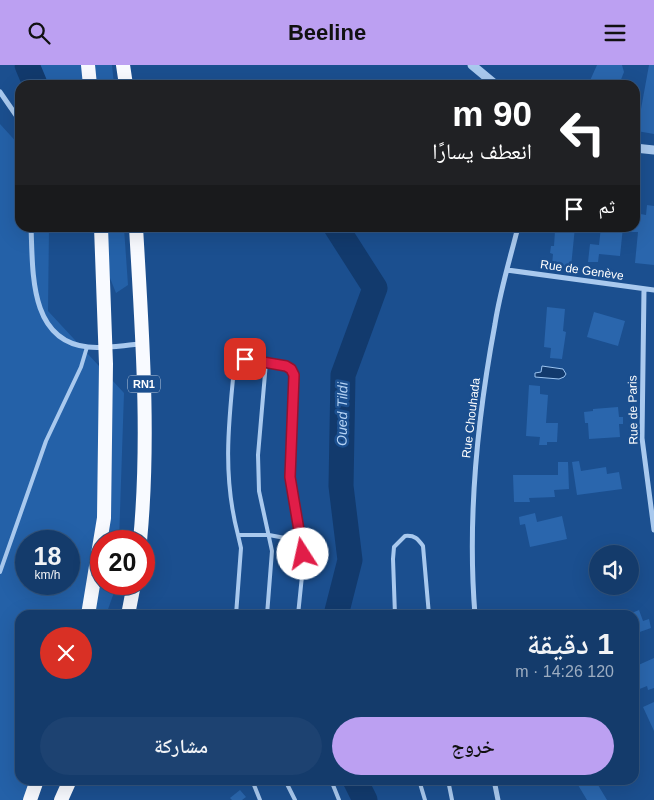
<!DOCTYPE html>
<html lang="ar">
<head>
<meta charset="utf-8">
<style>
	body { margin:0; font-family:Helvetica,"Noto Naskh Arabic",sans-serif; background:#1d4271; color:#f1f3f6; direction:rtl; height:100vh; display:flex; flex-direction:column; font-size:19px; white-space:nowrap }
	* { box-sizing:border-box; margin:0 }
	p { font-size:16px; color:#9dadc1 }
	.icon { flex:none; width:28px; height:28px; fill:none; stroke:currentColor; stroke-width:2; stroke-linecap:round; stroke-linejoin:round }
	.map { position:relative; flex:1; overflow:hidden; direction:ltr }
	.panel { position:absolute; left:15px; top:545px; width:624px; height:175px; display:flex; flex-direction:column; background:#143b6b; border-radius:15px; box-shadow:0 5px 20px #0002,0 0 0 1px #33557e; direction:rtl }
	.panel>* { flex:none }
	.guide { position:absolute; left:15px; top:15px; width:625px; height:152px; border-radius:15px; box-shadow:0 5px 20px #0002,0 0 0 1px #33557e; direction:rtl; background:#202124; color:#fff; overflow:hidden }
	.buttons { position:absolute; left:589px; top:480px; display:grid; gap:10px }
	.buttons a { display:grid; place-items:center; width:50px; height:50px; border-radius:50%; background:#143b6b; box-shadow:0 5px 20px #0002,0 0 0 1px #33557e; font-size:25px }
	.speed { position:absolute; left:15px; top:465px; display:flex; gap:10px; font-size:25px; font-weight:700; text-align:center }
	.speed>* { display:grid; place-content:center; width:65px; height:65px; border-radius:50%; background:#143b6b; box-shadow:0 5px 20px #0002,0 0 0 1px #33557e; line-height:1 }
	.speed small { font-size:12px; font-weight:400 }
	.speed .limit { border:8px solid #d22; background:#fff; color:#111 }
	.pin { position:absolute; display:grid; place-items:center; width:42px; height:42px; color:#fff; margin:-21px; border-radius:10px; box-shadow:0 2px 8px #0006 }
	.me { position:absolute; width:55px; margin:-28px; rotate:350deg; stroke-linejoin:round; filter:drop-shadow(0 0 4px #0008) }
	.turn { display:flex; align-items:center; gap:18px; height:105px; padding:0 25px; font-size:22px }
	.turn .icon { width:65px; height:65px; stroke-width:2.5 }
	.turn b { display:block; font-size:35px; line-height:42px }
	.then { display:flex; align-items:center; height:48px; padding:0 25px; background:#0003; gap:10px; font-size:19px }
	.round { display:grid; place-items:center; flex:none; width:52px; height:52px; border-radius:26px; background:#1d4271 }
	.headline { display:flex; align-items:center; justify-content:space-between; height:85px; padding:0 25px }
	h1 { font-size:30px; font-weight:600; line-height:38px }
	.cta { display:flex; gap:10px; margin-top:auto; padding:10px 25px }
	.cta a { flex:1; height:58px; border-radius:30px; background:#bca0f2; color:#111; font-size:20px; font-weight:600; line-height:58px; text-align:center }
	.cta a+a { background:#1d4271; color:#f1f3f6 }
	header { display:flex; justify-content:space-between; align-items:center; height:65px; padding:0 25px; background:#bca0f2; color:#111; font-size:22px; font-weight:600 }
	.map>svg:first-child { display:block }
	.green { fill:#2461a8; fill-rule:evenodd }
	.water { fill:#123a6d; stroke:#9cc4f0 }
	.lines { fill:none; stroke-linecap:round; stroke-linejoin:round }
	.river { stroke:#123a6d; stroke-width:25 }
	.building { fill:#2a66ad }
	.service { stroke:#a9c9ee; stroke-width:4 }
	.minor { stroke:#a9c9ee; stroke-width:5 }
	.tertiary { stroke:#a9c9ee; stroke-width:9 }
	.trunk { stroke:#f8faff; stroke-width:14 }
	.route-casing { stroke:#92132f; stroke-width:12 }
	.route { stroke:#e11d48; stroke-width:9 }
	.labels { text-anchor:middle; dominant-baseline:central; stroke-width:5; stroke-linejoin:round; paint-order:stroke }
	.shield { fill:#1b4f8f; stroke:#bbcadd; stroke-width:1 }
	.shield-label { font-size:11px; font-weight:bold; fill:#fff }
	.street-label { font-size:12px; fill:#fff; stroke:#1b4f8f }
	.water-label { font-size:14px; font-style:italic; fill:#b5d3f5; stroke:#1b4f8f }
</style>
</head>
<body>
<header><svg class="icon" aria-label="menu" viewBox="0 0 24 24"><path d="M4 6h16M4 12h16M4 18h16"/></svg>Beeline<svg class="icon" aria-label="search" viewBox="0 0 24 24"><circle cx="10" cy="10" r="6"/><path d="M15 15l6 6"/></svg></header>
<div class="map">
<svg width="654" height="735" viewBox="0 0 654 735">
	<rect width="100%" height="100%" fill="#1b4f8f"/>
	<path class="green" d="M14 0H112L114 20H24Z
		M0 59 20 81V162L49 163 48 246 124 328 119 476H101V519H117L106 550H20V715H46L34 735H0ZM26 476H69V519H26Z
		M101 163H124L128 220 116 228 110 213Z"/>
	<path class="water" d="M542 301 563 304 566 309 564 312 559 314 535 312V308L541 307Z"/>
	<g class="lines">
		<path class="river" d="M27 0 35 19
			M336 162 375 223 343 310 341 421 350 495 336 550
			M355 715 365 735"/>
	</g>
	<path class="building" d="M597 0H622L624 7 620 17 615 15 612 20H588Z
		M649 0H654V69L637 66Z
		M647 140 654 141V200L635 198 638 167H630V162H635V148L646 150Z
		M552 162H575L571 202 552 200 553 189 550 188 551 181H554L555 166H551Z
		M601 162H623L620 191 599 189 598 197H588L590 179 599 180Z
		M547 242 565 244 563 266 566 267 562 294 550 293 551 283 544 282Z
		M594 247 625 256 618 281 587 272Z
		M529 320 540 321V329L548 330 546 358H558L557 377H547V380H539L540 372 526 371Z
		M618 342 619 352H623V359H619L620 372 589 374 588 358H585L584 347 593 346V344Z
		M579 396 581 406 606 402 607 409 619 407 622 424 577 430 572 397Z
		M558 397H568L569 424 554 425 555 432 529 433 530 437H514L513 410H558Z
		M535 448 537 457 562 451 567 474 530 482 525 459 520 460 519 452Z
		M639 545 643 556 649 554 651 563 634 569V550H627Z
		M654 593V623L648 625 647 621 637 625 634 616V602Z
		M654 637V666L643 642Z
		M575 715H595L607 735H587Z
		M240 725 246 732 242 735H232L230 733Z"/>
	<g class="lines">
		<path class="service" d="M266 297 258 390 259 426 272 486 267 550
			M238 470C223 413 228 362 234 304L239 295 245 294 286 301 291 304 294 310 290 412 301 476
			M0 507 46 376 81 302 87 282
			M236 550 241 483 238 470H269L301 476 303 501 298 550
			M395 550 393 494 394 482 405 471C415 470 418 474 423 481L429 550
			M252 715 260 735
			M285 715 295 735
			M331 715 339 735
			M419 715 425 735
			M448 715 452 735"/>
		<path class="minor" d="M0 27 20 56
			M31 162C33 207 29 276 88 282 105 284 124 280 142 279
			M507 205 654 225
			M644 224 642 373 654 465
			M475 550C467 452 477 355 495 259 500 226 510 194 518 162
			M494 715 498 735"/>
		<path class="tertiary" d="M472 0 496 20
			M635 83 654 85"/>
		<path class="trunk" d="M88 0 90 20
			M123 0 126 20
			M136 162C142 267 150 372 140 476
			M88 550 104 453 106 299 101 162
			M128 550 134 519
			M30 735 37 715
			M61 735 70 715"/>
	</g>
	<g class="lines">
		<g class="route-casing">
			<path id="route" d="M245 294 286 301 291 304 294 310 290 412 303 489"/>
		</g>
		<use href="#route" class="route"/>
	</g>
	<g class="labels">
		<rect class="shield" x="128" y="310.5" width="32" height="17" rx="4"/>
		<g class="shield-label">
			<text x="144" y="319">RN1</text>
		</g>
		<g class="street-label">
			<text transform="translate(582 205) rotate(8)">Rue de Genève</text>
			<text transform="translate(633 345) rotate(-91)">Rue de Paris</text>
			<text transform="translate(471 353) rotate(-83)">Rue Chouhada</text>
		</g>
		<g class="water-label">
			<text transform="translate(342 349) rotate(-89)">Oued Tildi</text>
		</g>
	</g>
</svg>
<div class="buttons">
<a><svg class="icon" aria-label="sound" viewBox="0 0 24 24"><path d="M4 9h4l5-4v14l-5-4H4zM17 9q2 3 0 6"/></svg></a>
</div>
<div class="speed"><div>18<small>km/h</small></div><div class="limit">20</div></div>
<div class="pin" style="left:245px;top:294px;background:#d93025"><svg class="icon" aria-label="arrive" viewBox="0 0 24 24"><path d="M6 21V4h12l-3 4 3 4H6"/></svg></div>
<svg class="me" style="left:303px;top:489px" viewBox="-20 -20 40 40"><circle r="19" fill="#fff"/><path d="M0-13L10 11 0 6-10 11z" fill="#e11d48"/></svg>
<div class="guide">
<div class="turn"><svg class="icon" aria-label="left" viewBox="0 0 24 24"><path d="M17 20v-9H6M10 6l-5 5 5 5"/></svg><div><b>90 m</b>انعطف يسارًا</div></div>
<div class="then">ثم<svg class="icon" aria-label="arrive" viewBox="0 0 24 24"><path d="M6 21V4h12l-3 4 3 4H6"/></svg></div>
</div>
<section class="panel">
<div class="headline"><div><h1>1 دقيقة</h1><p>120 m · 14:26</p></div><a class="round" style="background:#d93025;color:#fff"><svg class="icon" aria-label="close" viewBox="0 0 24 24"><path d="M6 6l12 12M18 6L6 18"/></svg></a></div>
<div class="cta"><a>خروج</a><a>مشاركة</a></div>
</section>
</div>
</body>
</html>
